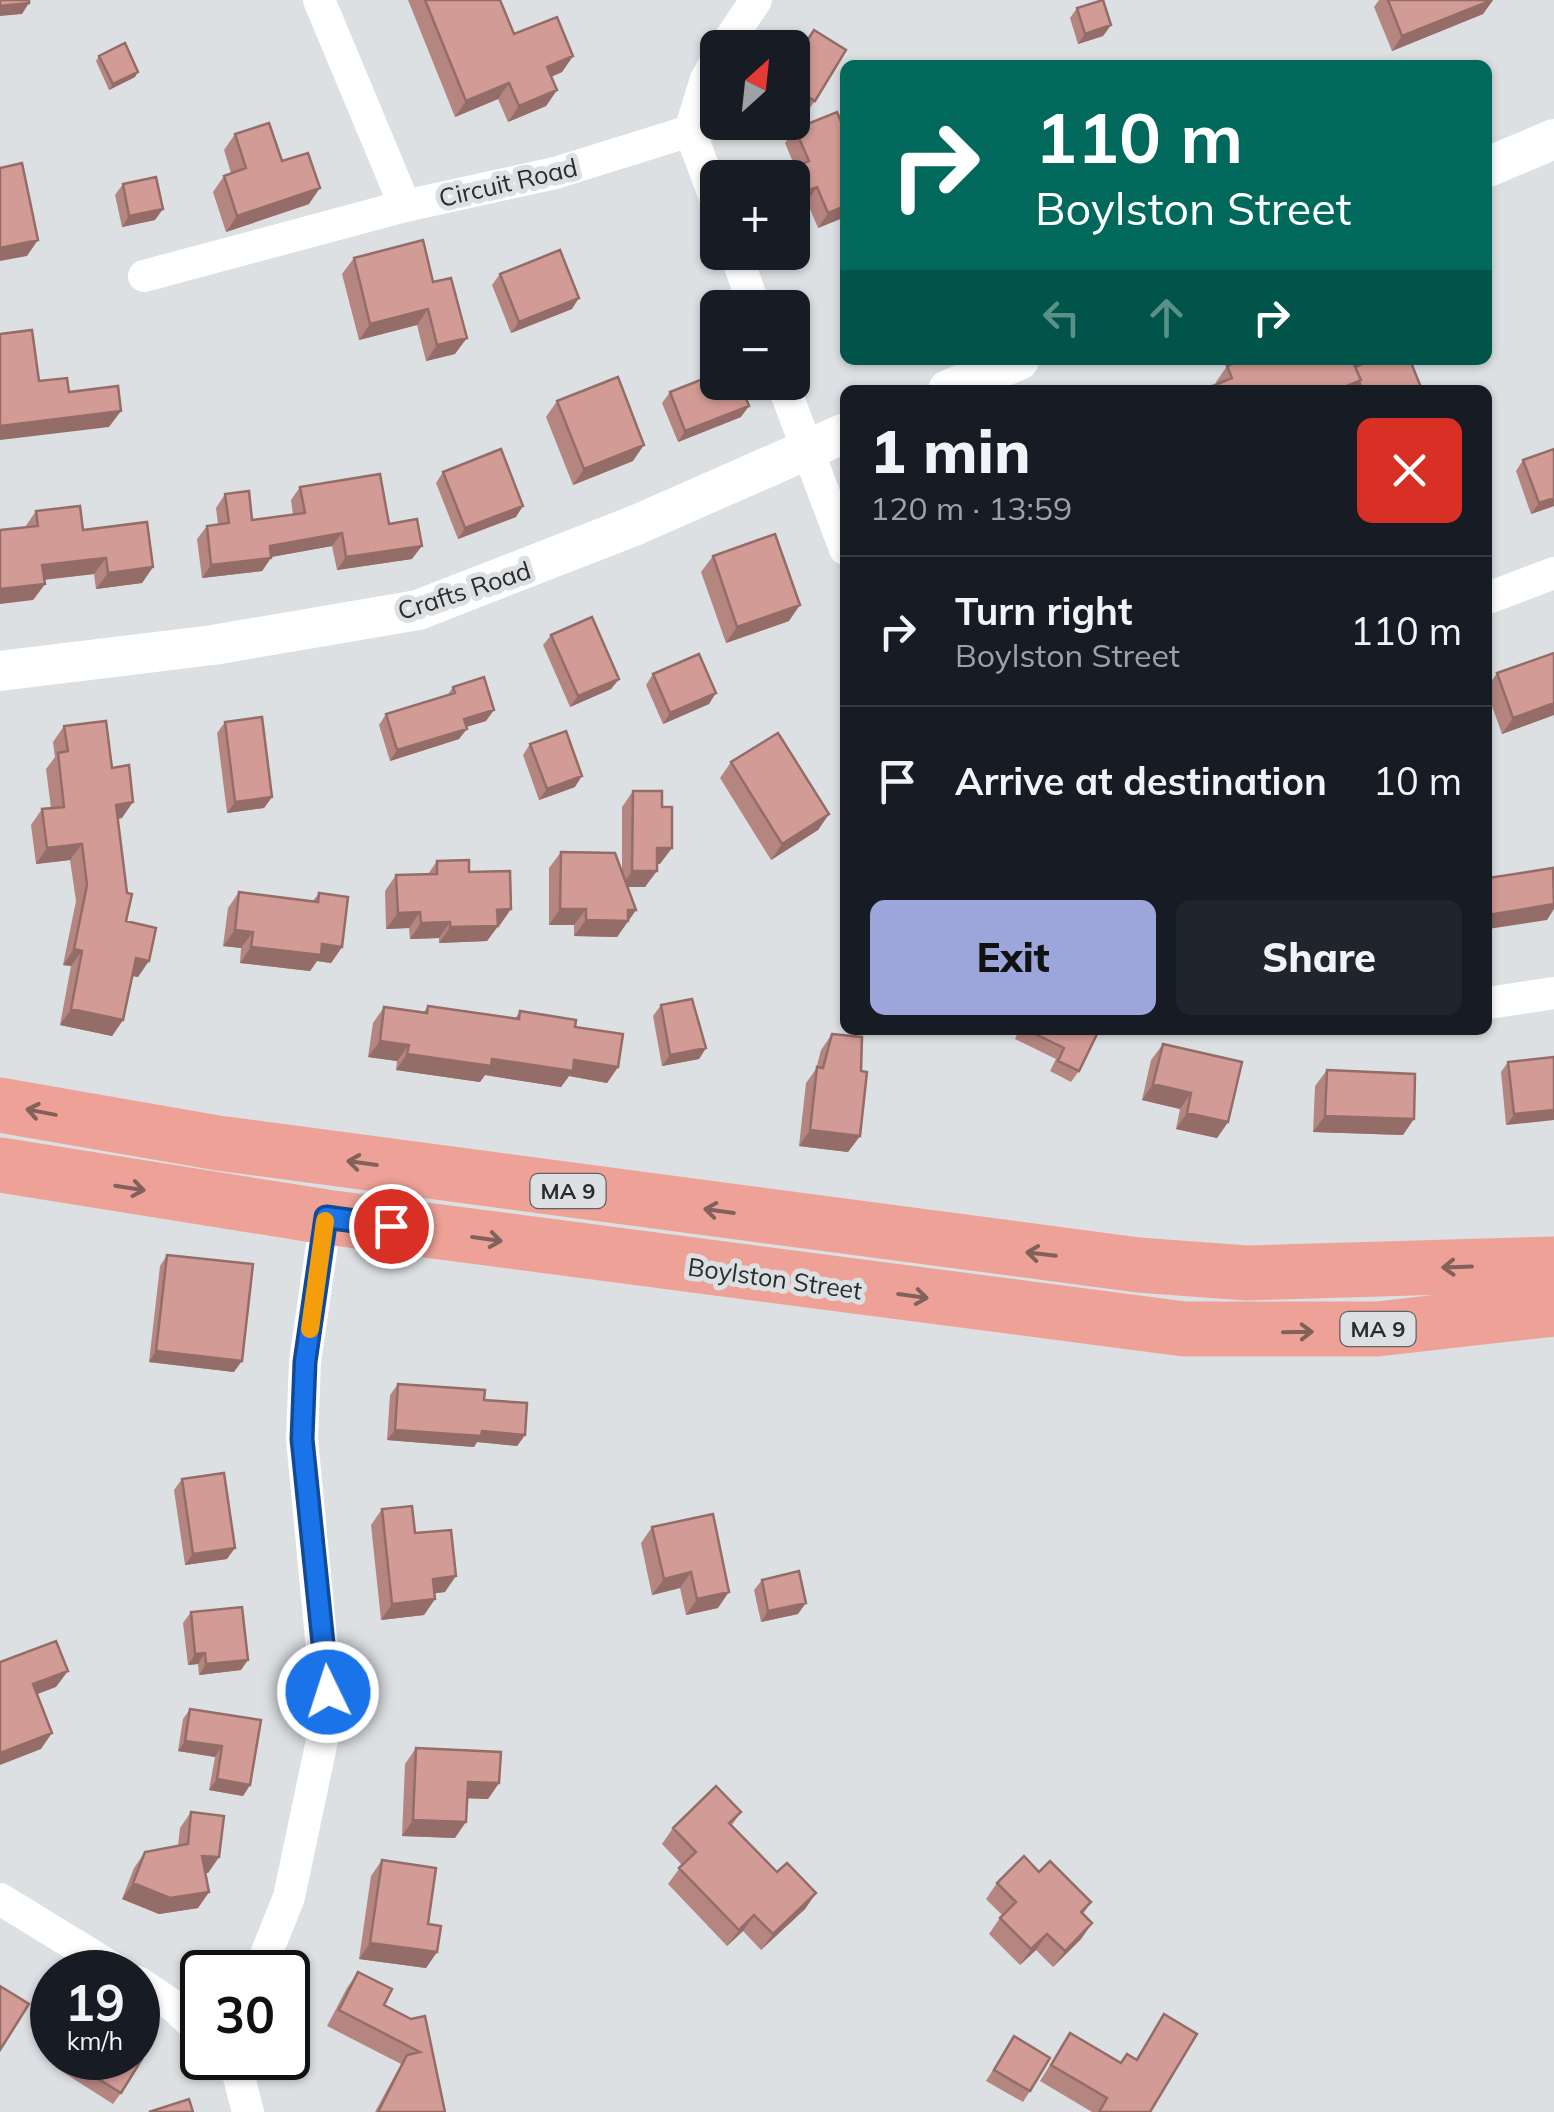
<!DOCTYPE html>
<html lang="en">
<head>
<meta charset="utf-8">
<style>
	body { margin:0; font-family:Mulish,sans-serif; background:#20242c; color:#f1f3f6; height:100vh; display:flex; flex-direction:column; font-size:38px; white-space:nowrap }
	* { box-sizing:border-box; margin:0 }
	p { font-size:32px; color:#9ea1a6 }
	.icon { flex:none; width:55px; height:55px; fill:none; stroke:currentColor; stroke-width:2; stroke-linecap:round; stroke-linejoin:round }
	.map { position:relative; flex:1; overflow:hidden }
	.drawer { position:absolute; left:840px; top:385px; width:652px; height:650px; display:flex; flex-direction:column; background:#171b24; border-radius:15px; box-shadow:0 2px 8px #0004 }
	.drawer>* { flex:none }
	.hud { position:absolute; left:840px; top:60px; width:652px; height:305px; border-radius:15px; box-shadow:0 2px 8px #0004; background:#00695c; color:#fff; overflow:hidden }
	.needle { width:65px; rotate:27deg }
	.fabs { position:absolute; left:700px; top:30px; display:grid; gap:20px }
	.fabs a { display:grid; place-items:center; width:110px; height:110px; border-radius:15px; background:#171b24; box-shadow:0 2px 8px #0004; font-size:50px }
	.speed { position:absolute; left:30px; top:1950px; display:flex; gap:20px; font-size:50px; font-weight:700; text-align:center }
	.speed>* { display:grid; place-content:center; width:130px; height:130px; border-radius:50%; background:#171b24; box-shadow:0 2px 8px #0004; line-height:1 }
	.speed small { font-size:25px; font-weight:400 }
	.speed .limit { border:5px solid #111; border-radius:15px; background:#fff; color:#111 }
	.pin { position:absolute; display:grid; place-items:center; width:85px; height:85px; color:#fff; margin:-42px; border:5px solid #fff; border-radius:50%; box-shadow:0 2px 10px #0007 }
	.me { position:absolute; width:110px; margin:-55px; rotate:356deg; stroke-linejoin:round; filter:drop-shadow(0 0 8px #0008) }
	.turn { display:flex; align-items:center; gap:35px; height:210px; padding:0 30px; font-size:45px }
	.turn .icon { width:130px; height:130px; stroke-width:2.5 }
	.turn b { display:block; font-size:70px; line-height:85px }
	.lanes { display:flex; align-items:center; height:95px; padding:0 30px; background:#0003; justify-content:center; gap:50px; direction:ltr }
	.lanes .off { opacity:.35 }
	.round { display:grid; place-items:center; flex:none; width:105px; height:105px; border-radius:15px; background:#20242c }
	.headline { display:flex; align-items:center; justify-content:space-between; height:170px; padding:0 30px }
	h1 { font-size:60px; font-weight:800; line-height:75px }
	.cta { display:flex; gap:20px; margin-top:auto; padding:20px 30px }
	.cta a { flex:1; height:115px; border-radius:15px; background:#9ca6db; color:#111; font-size:40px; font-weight:800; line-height:115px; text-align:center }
	.cta a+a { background:#20242c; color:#f1f3f6 }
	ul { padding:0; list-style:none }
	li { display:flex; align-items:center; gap:30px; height:150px; padding:0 30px; border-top:2px solid #363941 }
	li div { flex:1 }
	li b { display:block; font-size:38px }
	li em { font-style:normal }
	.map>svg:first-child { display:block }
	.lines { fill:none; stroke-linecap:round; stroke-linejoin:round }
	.minor { stroke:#fff; stroke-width:32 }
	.tertiary { stroke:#fff; stroke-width:40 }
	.trunk { stroke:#eea297; stroke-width:55 }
	.wall { fill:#b58580 }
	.shaded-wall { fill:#946c68 }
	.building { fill:#d39b95; stroke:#946c68; stroke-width:2.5 }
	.oneway { stroke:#82615c }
	.route-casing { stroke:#114b97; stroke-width:25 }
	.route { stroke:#1a73e8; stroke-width:18 }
	.slow { stroke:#f59e0b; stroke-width:18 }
	.labels { text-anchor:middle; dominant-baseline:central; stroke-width:10; stroke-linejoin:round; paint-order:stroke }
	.shield { fill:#dce0e3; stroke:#5f6163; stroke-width:2.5 }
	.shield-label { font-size:22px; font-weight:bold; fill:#292b2c }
	.street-label { font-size:25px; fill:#292b2c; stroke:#dce0e3 }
</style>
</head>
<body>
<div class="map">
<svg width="1554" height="2112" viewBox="0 0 1554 2112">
	<rect width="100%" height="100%" fill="#dce0e3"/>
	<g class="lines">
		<path class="minor" d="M319 0 405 206
			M724 48 756 0
			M690 131 718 206
			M690 131 706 79 718 58
			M735 252 755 308
			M144 276 405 206 555 173 690 131
			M782 382 845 549
			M1488 598 1554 573
			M1488 1003 1554 993
			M0 1899 119 1972
			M259 1972 289 1897 328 1712 302 1439 305 1362 326 1217
			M138 1982 175 2007 202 2033
			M228 2058 236 2066 248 2112"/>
		<path class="tertiary" d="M1488 167 1554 139
			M948 390 1019 360
			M0 671 213 645 418 610 636 525 845 433"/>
		<path class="trunk" d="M0 1105 218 1143 1138 1265 1247 1273 1554 1264
			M0 1165 326 1217 1184 1329H1377L1554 1309"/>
	</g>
	<path class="wall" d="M408 0H500L514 34 573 56 562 72 551 77 557 90 546 106 508 122 498 99 455 117Z
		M1379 0H1493L1483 14 1392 51 1374 7Z
		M1077 8 1111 25 1103 36 1078 44 1070 18Z
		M814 30 815 101 807 112 792 102V62Z
		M99 56 135 77 109 90 96 61Z
		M795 129 845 131V217L818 228 807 202 793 207 792 205V178H786L795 167 785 143Z
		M235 134 282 161 309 204 226 232 213 192 224 176 231 173 224 150Z
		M123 184 155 220 122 227 115 195Z
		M354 258 433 282 455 354 426 361 417 325 359 340 342 274Z
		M500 274 572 309 511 333 492 285Z
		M1227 366 1355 367 1422 390H1203L1217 384 1216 382Z
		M670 392 741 417 678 442 662 403Z
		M557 401 633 461 573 485 546 417Z
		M1523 460 1554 506 1531 514 1516 471Z
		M443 472 516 517 458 539 436 483Z
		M300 487 389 524 412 559 337 570 332 546 271 557 262 571 202 578 197 539 207 526 218 524 216 508 225 494 252 520 293 515 291 500Z
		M36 511 83 530 153 567 142 583 96 589 94 574 44 580 45 584 33 600 25 527Z
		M713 556 789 621 726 643 701 572Z
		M551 635 619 679 611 689 570 707 543 645Z
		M1554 653V715L1502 734 1488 695V686L1497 673Z
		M653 674 709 704 663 724 646 685Z
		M453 687 486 721 466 727 459 739 390 761 379 725 386 714 447 696Z
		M225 722 272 797 264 808 227 813 217 733Z
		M64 726 112 768 122 818 118 819 126 921 138 977 132 976 123 1020 112 1036 60 1025 71 966 63 965 76 901 70 860 36 864 31 825 42 809 51 808 46 769 55 757 53 742Z
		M530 744 575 787 539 800 523 755Z
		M731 762 829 814 818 830 771 860 720 778Z
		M633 791 660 864H657L645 887H628L636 910 617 937 574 936V925H549V868L561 852 622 870V807Z
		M437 861 469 872 511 909 487 941 439 943V938L410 939 409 928 386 929 385 891 396 875 428 874Z
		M239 892 313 901 319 893 342 947 331 963 317 961 310 971 240 963 241 948 223 946 228 908Z
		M661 1005 706 1048 699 1059 662 1066 653 1016Z
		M428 1006 515 1019 520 1011 575 1027 618 1067 607 1083 569 1076 561 1087 485 1075 480 1082 396 1070 397 1061 368 1057 373 1023 384 1007 424 1012Z
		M1019 1030H1099L1079 1071 1071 1082 1050 1071 1056 1059 1015 1039Z
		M832 1034 860 1136 848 1152 799 1146 806 1083 816 1069 821 1050Z
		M1163 1044 1228 1122 1217 1138 1176 1129 1180 1109 1142 1100 1151 1060Z
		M1554 1057 1506 1125 1501 1072 1508 1062Z
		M1327 1070 1403 1135 1313 1132 1315 1086Z
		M167 1255 234 1372 149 1362 160 1266Z
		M398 1384 484 1400 525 1435 517 1446 477 1442 474 1447 387 1440 390 1395Z
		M182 1479 227 1559 185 1565 174 1490Z
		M382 1509 415 1533 445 1592 435 1593V1599L424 1615 381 1620 371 1525Z
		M713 1514 718 1608 686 1615 680 1588 652 1595 641 1543 652 1527Z
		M762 1580 798 1614 761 1622 754 1590Z
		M191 1612 241 1670 199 1675 198 1664 188 1665 183 1623Z
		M190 1709 250 1785 243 1796 209 1790 215 1757 178 1751 183 1719Z
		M416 1748 499 1783 488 1799 468 1798 455 1838 402 1836 405 1764Z
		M191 1812 219 1857 208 1873H205L209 1892 198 1908 159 1914 122 1899 134 1868 145 1852 178 1846 180 1828Z
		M741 1812 732 1825 777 1872 816 1893 805 1909 761 1950 743 1931 727 1946 668 1884 682 1865 662 1844 673 1828Z
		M382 1860 428 1924 437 1952 426 1968 359 1959 371 1876Z
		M1039 1872 1091 1902 1083 1914 1092 1923 1081 1939 1053 1967 1036 1950 1020 1965 989 1934 1002 1915 986 1899 997 1883Z
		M358 1972 384 2005 411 2019 445 2112H375L401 2064 327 2026 347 1988Z
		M1164 2014 1150 2112H1092L1040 2081 1070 2033 1121 2063 1136 2059Z
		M1014 2036 1030 2091 1023 2102 986 2081Z
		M60 2058H138L121 2093 113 2104 55 2067Z"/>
	<path class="shaded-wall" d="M1493 0 1483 14 1392 51 1402 36Z
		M29 3 22 14 0 16V6Z
		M1111 25 1103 36 1078 44 1085 34Z
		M573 56 562 72 536 83 547 67Z
		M138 72 135 77 109 90 113 84Z
		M509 83 498 99 455 117 466 101Z
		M557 90 546 106 508 122 519 106Z
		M817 187 807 202 793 207 804 192Z
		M320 188 309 204 226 232 237 216Z
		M845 206V217L818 228 828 213Z
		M163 209 155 220 122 227 129 216Z
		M38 240 27 256 0 261V248Z
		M579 298 572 309 511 333 519 322Z
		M428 309 417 325 359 340 370 324Z
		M467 338 455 354 426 361 437 345Z
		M1361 380 1354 390H1338Z
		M749 406 741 417 678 442 685 431Z
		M121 411 109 427 0 440V426Z
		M644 445 633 461 573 485 584 469Z
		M1554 498V506L1531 514 1539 503Z
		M523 506 516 517 458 539 465 528Z
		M342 533 332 546 260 559 270 546Z
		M422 546 412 559 337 570 346 557Z
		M106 558 94 574 31 581 42 565Z
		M271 558 262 571 202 578 211 565Z
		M153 567 142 583 96 589 108 573Z
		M45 584 33 600 0 604V589Z
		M800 605 789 621 726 643 737 627Z
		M619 679 611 689 570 707 578 696Z
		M716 693 709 704 663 724 670 713Z
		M1554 703V715L1502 734 1513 718Z
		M494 710 486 721 456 730 464 719Z
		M467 729 459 739 390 761 397 750Z
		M582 776 575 787 539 800 547 789Z
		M272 797 264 808 227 813 235 802Z
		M133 802 122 818 105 821 116 805Z
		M829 814 818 830 771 860 782 844Z
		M82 844 70 860 36 864 47 848Z
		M657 848H672L660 864H646Z
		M632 871H657L645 887H621Z
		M1554 904V909L1547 920 1488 929V915Z
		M511 909 500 925 486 926 497 910Z
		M560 909H586L574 925H549Z
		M628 910H636L617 937 574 936 586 920Z
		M420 912 409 928 386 929 398 913Z
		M450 922 439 938 410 939 421 923Z
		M498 926 487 941 439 943 450 927Z
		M235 930 253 932 241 948 223 946Z
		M322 944 342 947 331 963 317 961 310 971 240 963 251 947Z
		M74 949 82 951 71 966 63 965Z
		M136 958 149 961 138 977 124 974Z
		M71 1009 123 1020 112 1036 60 1025Z
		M380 1041 409 1045 397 1061 368 1057Z
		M706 1048 699 1059 662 1066 670 1055Z
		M407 1054 492 1059 574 1060 618 1067 607 1083 569 1076 561 1087 485 1075 480 1082 396 1070Z
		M1153 1084 1191 1093 1180 1109 1142 1100Z
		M1554 1110V1120L1506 1125 1514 1114Z
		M1187 1113 1228 1122 1217 1138 1176 1129Z
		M1325 1116 1414 1119 1403 1135 1313 1132Z
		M810 1130 860 1136 848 1152 799 1146Z
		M156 1351 242 1361 234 1372 149 1362Z
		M395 1430 482 1431 525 1435 517 1446 477 1442 474 1447 387 1440Z
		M235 1548 227 1559 185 1565 193 1554Z
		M691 1572 680 1588 652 1595 664 1579Z
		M456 1576 445 1592 422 1595 433 1579Z
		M729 1592 718 1608 686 1615 697 1599Z
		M435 1599 424 1615 381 1620 392 1604Z
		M806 1603 798 1614 761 1622 768 1611Z
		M205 1653 198 1664 188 1665 195 1654Z
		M248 1660 241 1670 199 1675 206 1664Z
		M68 1671 56 1687 22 1700 33 1684Z
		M52 1733 41 1749 0 1765V1753Z
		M185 1741 222 1746 215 1757 178 1751Z
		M217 1779 250 1785 243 1796 209 1790Z
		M468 1782 499 1783 488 1799 457 1798Z
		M413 1820 466 1822 455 1838 402 1836Z
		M202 1856 219 1857 208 1873 190 1872Z
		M133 1883 209 1892 198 1908 159 1914 122 1899Z
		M816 1893 805 1909 761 1950 773 1934Z
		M754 1915 743 1931 727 1946 739 1930Z
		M1092 1923 1081 1939 1053 1967 1065 1951Z
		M1047 1934 1036 1950 1020 1965 1031 1949Z
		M370 1943 437 1952 426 1968 359 1959Z"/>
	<path class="building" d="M0 0H29V3L0 6Z
		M425 0H500L514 34 557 17 573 56 547 67 557 90 519 106 509 83 466 101Z
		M1103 0 1111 25 1085 34 1077 8Z
		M1388 0H1492L1402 36Z
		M814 30 846 50 815 101 792 87V64Z
		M125 43 138 72 113 84 99 56Z
		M837 112 845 131V206L828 213 817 187 804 192 793 168 809 161 795 129Z
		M269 123 282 161 308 153 320 188 237 216 224 176 246 168 235 134Z
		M22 163 38 240 0 248V168Z
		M156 177 163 209 129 216 123 184Z
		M423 240 433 282 451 278 467 338 437 345 428 309 370 324 354 258Z
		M560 250 579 298 519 322 500 274Z
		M32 330 39 381 67 378 69 392 118 386 121 411 0 426V334Z
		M1240 360H1352L1361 380 1338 390H1203L1232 378 1227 366Z
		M1371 360H1410L1422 390H1362L1359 381 1361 380 1355 367Z
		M718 373V382H740L749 406 685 431 670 392Z
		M618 377 644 445 584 469 557 401Z
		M501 449 523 506 465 528 443 472Z
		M1554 449V498L1539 503 1523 460Z
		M380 474 389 524 417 519 422 546 346 557 342 533 270 546 271 558 211 565 207 526 229 523 225 494 249 491 252 520 305 513 300 487Z
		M80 506 83 530 147 522 153 567 108 573 106 558 42 565 45 584 0 589V530L38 526 36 511Z
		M775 534 800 605 737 627 713 556Z
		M592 617 619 679 578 696 551 635Z
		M1554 653V703L1513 718 1497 673Z
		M699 654 716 693 670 713 653 674Z
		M484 677 494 710 464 719 467 729 397 750 386 714 455 693 453 687Z
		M262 717 272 797 235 802 225 722Z
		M106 721 112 768 129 765 133 802 116 805 127 893 132 894 126 921 156 928 149 961 136 958 123 1020 71 1009 82 951 74 949 87 885 82 844 47 848 42 809 64 807 58 753 68 751 64 726Z
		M566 731 582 776 547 789 530 744Z
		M778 733 829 814 782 844 731 762Z
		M633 791H662V807H672V848H657V871H632Z
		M561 852 615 853 636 910H628V921L586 920V909H560Z
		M469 860V872L510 871 511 909 497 910 498 926 450 927V922L421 923 420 912 398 913 396 875 437 874V861Z
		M1553 868 1554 904 1488 915V878Z
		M239 892 318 902 319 893 348 897 342 947 322 944 321 955 251 947 253 932 235 930Z
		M692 999 706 1048 670 1055 661 1005Z
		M428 1006 519 1019 520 1011 576 1020 575 1027 623 1034 618 1067 574 1060 573 1071 492 1059 491 1066 407 1054 409 1045 380 1041 384 1007 427 1013Z
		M1027 1030H1099L1079 1071 1058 1061 1064 1048Z
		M832 1034 862 1037 861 1071 867 1072 860 1136 810 1130 817 1067 823 1068Z
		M1163 1044 1242 1062 1228 1122 1187 1113 1191 1093 1153 1084Z
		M1554 1057V1110L1514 1114 1508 1062Z
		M1327 1070 1415 1074 1414 1119 1325 1116Z
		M167 1255 253 1264 242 1361 156 1351Z
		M398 1384 485 1390 484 1400 527 1403 525 1435 482 1431 481 1436 395 1430Z
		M224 1473 235 1548 193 1554 182 1479Z
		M412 1506 415 1533 451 1530 456 1576 433 1579 435 1599 392 1604 382 1509Z
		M713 1514 729 1592 697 1599 691 1572 664 1579 652 1527Z
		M799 1571 806 1603 768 1611 762 1580Z
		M242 1607 248 1660 206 1664 205 1653 195 1654 191 1612Z
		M56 1641 68 1671 33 1684 52 1733 0 1753V1662Z
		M190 1709 261 1720 250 1785 217 1779 222 1746 185 1741Z
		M416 1748 501 1752 499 1783 468 1782 466 1822 413 1820Z
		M716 1786 741 1812 729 1823 777 1872 787 1863 816 1893 773 1934 754 1915 739 1930 679 1868 696 1852 673 1828Z
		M191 1812 224 1816 219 1857 202 1856 209 1892 170 1898 133 1883 145 1852 188 1844Z
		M1024 1856 1039 1872 1050 1861 1091 1902 1081 1912 1092 1923 1065 1951 1047 1934 1031 1949 1000 1918 1016 1902 997 1883Z
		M382 1860 436 1868 428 1924 441 1926 437 1952 370 1943Z
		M358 1972 392 1989 384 2005 411 2019 425 2016 445 2112H378L407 2055 420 2052 339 2010Z
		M0 1986 29 2004 0 2050Z
		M1164 2014 1197 2034 1150 2112H1099L1107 2098 1051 2065 1070 2033 1121 2063 1127 2054 1137 2060Z
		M1014 2036 1050 2058 1030 2091 994 2070Z
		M138 2057 142 2059 121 2093 65 2058Z
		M189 2099 193 2112H149Z"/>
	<defs><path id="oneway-shaft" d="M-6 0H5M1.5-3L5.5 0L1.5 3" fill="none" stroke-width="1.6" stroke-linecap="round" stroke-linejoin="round" transform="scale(2.5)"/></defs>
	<g class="oneway">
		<use href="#oneway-shaft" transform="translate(41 1112) rotate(-169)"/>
		<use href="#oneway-shaft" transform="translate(362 1163) rotate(-172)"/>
		<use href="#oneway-shaft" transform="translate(130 1188) rotate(9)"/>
		<use href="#oneway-shaft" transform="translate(719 1211) rotate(-172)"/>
		<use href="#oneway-shaft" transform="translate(487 1239) rotate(8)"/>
		<use href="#oneway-shaft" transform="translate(1041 1254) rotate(-173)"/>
		<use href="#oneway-shaft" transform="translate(1457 1267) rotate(178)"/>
		<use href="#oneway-shaft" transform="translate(913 1296) rotate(8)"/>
		<use href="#oneway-shaft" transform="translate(1298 1332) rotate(-1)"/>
	</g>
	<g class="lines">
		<g class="route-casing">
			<path id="route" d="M328 1692 302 1439 305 1362 326 1217 391 1226"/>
		</g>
		<use href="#route" class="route"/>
		<path class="slow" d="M310 1329 325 1221"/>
	</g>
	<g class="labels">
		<g class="shield">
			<rect x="530.5" y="1174" width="75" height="34" rx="8"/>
			<rect x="1340.5" y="1312" width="75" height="34" rx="8"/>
		</g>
		<g class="shield-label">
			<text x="568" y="1191">MA 9</text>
			<text x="1378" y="1329">MA 9</text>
		</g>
		<g class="street-label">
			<text transform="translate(508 182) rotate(-13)">Circuit Road</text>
			<text transform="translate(464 590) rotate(-18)">Crafts Road</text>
			<text transform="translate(775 1278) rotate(8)">Boylston Street</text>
		</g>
	</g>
</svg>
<div class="fabs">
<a><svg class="needle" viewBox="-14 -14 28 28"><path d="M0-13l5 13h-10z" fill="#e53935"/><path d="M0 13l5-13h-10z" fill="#9ea1a6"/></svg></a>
<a>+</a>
<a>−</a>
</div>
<div class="speed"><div>19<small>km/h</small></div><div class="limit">30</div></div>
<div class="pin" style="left:391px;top:1226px;background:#d93025"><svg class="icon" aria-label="arrive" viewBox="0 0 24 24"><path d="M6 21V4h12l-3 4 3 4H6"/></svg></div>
<svg class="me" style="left:328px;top:1692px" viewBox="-20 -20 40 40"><circle r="17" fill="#1a73e8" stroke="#fff" stroke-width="3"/><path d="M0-11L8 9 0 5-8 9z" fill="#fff"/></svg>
<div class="hud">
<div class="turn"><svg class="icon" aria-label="right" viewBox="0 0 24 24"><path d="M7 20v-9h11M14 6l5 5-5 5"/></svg><div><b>110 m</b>Boylston Street</div></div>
<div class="lanes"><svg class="icon off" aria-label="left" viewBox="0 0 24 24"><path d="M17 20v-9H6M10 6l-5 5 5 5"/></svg><svg class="icon off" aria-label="ahead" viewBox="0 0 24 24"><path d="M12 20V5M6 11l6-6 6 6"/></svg><svg class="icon" aria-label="right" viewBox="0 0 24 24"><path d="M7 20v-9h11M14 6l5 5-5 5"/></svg></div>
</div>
<section class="drawer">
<div class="headline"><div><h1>1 min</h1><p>120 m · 13:59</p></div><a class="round" style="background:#d93025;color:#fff"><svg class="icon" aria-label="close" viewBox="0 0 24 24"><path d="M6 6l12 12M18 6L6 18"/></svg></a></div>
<ul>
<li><svg class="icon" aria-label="right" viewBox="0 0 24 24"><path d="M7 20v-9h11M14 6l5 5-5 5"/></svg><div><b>Turn right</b><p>Boylston Street</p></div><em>110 m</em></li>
<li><svg class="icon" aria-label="arrive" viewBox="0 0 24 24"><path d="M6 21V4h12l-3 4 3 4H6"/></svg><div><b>Arrive at destination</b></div><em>10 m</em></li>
</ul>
<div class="cta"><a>Exit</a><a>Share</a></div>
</section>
</div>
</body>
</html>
